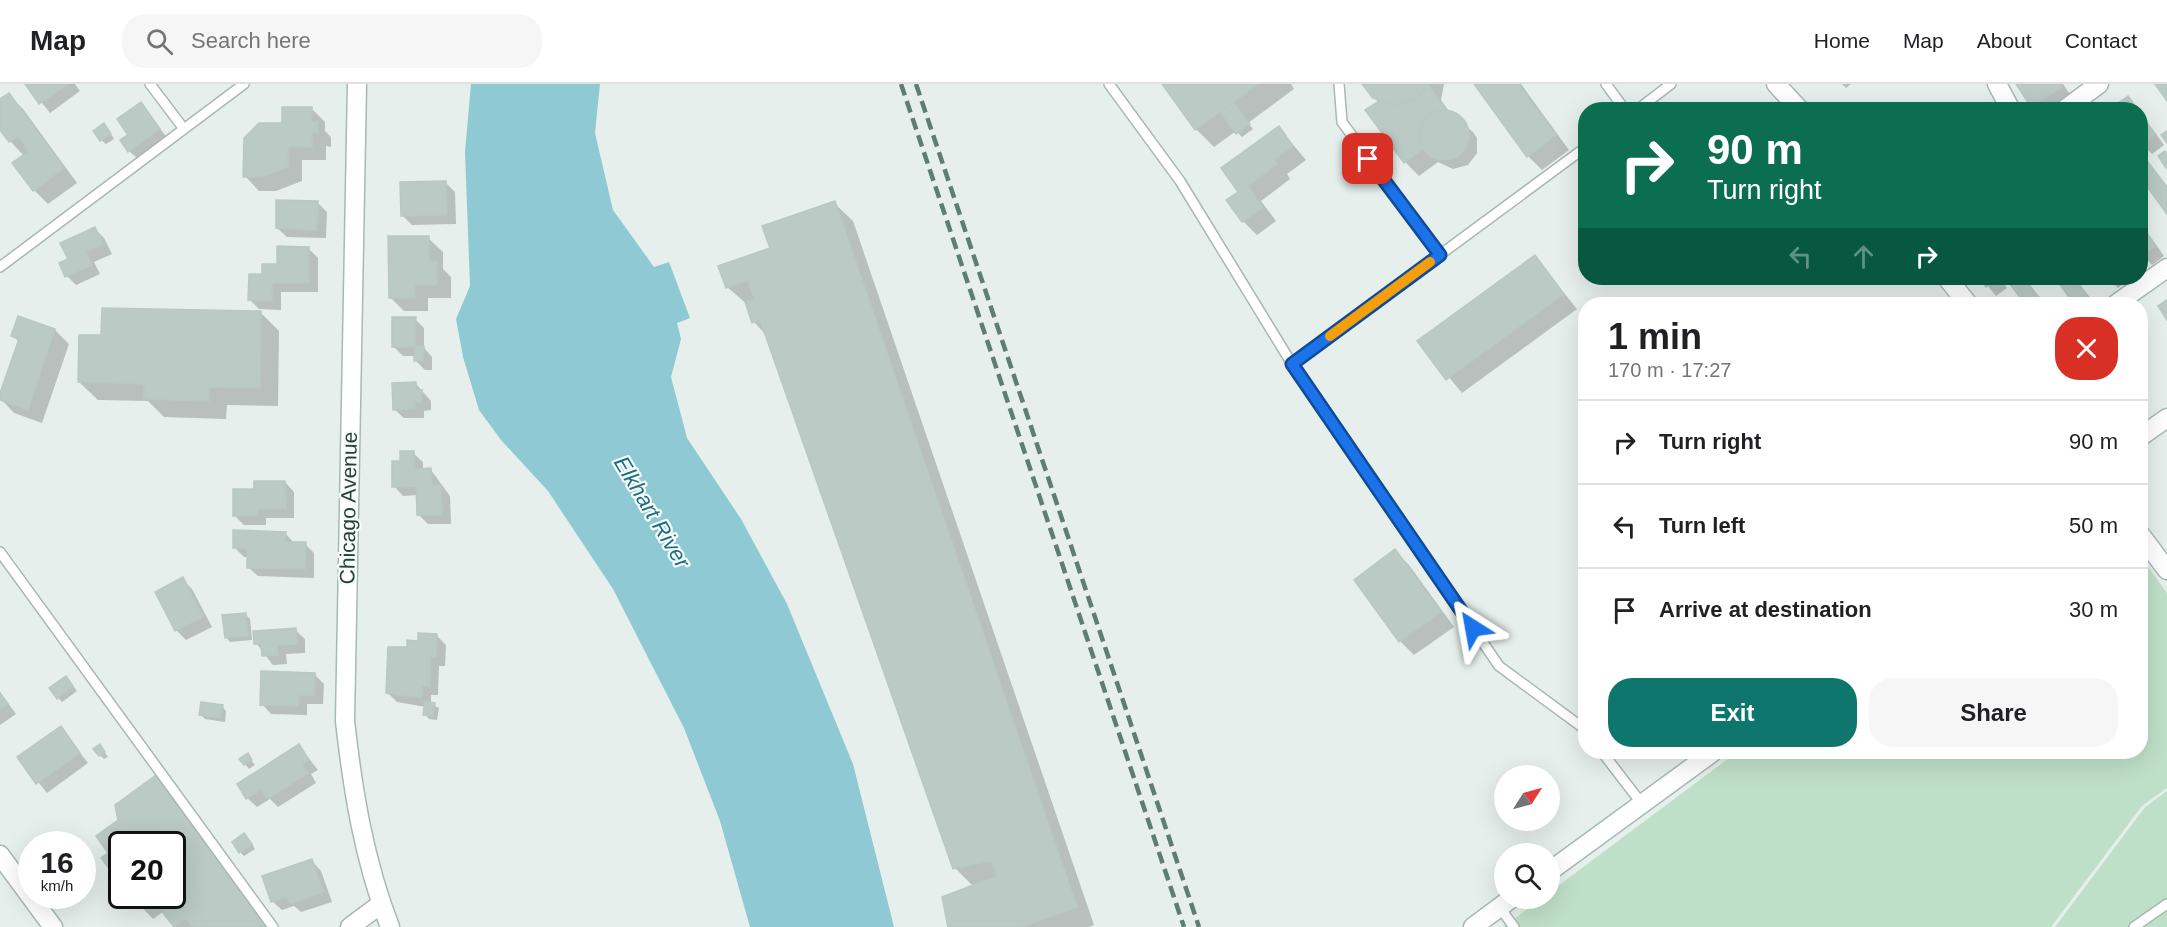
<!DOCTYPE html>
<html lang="en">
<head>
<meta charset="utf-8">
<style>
	body { margin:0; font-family:Arial,sans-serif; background:#f6f6f6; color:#202124; height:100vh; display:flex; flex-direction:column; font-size:22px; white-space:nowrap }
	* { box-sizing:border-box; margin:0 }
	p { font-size:20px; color:#757577 }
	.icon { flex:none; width:33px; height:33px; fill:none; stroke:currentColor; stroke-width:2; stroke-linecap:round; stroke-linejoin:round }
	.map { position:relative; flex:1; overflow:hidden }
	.sheet { position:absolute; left:1578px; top:213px; width:570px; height:462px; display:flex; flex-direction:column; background:#fff; border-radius:24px; box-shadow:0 6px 24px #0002 }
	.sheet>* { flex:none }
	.top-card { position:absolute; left:1578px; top:18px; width:570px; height:183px; border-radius:24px; box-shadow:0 6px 24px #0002; background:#0b6e4f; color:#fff; overflow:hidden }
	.needle { width:39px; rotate:54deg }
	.controls { position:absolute; left:1494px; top:681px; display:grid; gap:12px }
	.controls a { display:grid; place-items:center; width:66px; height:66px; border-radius:50%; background:#fff; box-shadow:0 6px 24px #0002; font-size:30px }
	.speed { position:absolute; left:18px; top:747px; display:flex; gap:12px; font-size:30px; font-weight:700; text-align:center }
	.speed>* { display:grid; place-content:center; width:78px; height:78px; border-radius:50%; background:#fff; box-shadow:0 6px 24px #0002; line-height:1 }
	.speed small { font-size:15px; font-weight:400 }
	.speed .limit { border:3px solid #111; border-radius:9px; background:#fff; color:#111 }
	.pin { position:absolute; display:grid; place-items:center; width:51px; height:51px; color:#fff; margin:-26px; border-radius:12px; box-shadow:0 3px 9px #0006 }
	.me { position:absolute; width:66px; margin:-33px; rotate:326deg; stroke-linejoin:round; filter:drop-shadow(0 0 4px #0008) }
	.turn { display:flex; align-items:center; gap:21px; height:126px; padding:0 30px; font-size:27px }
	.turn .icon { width:78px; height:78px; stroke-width:2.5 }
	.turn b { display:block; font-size:42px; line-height:51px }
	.lanes { display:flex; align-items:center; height:57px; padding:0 30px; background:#0003; justify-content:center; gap:30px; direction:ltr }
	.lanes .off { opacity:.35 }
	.round { display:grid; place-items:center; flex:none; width:63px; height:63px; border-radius:24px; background:#f6f6f6 }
	.head { display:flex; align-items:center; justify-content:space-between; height:102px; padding:0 30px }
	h1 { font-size:36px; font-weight:600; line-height:45px }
	.button { display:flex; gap:12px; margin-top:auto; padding:12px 30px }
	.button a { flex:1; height:69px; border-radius:24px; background:#0f766e; color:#fff; font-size:24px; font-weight:600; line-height:69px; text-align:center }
	.button a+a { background:#f6f6f6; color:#202124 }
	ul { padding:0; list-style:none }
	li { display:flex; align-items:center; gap:18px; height:84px; padding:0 30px; border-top:2px solid #e0e0e0 }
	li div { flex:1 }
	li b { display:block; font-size:22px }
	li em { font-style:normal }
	header { display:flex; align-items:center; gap:36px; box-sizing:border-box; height:84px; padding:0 30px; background:#fff; border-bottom:2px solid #e0e0e0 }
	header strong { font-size:28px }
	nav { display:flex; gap:33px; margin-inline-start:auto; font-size:21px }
	.search { width:420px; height:54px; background:#f6f6f6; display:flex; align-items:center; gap:15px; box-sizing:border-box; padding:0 21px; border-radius:24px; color:#757577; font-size:22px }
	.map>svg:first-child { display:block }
	.green { fill:#bfe0c8 }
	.water { fill:#8ec9d4 }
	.shadow { fill:#0003 }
	.building { fill:#bbcac4; stroke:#b8c9c2; stroke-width:1.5 }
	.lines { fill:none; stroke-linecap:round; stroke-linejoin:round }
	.lane-casing { stroke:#a8b8b2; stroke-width:12 }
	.street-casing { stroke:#a8b8b2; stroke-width:21 }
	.secondary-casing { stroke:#a4bbb3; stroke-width:21 }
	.lane { stroke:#fff; stroke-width:9 }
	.street { stroke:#fff; stroke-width:18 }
	.secondary { stroke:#fff; stroke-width:18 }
	.rail { stroke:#5f7d75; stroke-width:4.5; stroke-dasharray:12 6; stroke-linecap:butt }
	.route-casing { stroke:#114b97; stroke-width:15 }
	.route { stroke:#1a73e8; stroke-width:10 }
	.slow { stroke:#f59e0b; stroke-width:10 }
	.labels { text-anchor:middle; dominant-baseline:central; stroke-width:4.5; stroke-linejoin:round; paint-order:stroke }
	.street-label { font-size:21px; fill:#24423a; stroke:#f7fbf9 }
	.water-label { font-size:22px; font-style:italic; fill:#1c6f80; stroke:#f7fbf9 }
</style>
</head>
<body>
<header>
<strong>Map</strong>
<div class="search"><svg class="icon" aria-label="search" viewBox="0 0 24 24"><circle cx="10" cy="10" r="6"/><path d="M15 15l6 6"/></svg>Search here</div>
<nav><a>Home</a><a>Map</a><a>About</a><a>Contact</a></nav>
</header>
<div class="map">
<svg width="2167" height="843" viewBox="0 0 2167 843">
	<rect width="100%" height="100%" fill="#e6efeb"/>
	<path class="green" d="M2141 473 2167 509V704L2142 722 2051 843H1503L1541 815 1550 814V808L1737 668H2140Z
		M2167 707V843H2055L2145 723Z"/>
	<path class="water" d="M471 0H600L595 49 613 126 654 183 669 178 690 234 677 239 681 255 671 293 687 354 741 435 787 520 853 680 894 843H750L720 737 684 644 613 505 548 407 501 356 479 326 463 273 456 235 470 202 465 68Z"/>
	<path class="shadow" d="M27 0H75L80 7 50 29Z
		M1163 0H1291L1294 5 1248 39 1253 45 1242 53 1236 47 1214 63 1196 45Z
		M1363 0H1444L1441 16 1450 29 1473 48 1477 54V69L1468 81 1453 85 1438 78 1419 92 1405 78 1379 19Z
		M1476 0H1521L1569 66 1542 86 1528 72Z
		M1842 0H1851L1846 4Z
		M2018 0H2063L2075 18 2063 26H2035Z
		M9 11 23 25 77 99 48 120 34 106 24 72 0 46V17Z
		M141 20 168 55 139 76 129 67 130 51Z
		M311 24 325 38V47L331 53V63L326 62V76H302V97L276 107H259L245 92 283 41Z
		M2140 28 2164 61 2152 70 2140 58Z
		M1279 44 1306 76 1287 90 1290 95 1261 117 1276 137 1257 151 1243 137 1240 108Z
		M108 45 114 55 106 60 101 56Z
		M446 99 455 108 456 140 412 141 402 131Z
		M317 118 327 128 326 154 287 153 277 144Z
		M834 119 853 137 1094 841 1089 843H950L974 803 955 784 766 251 754 238 748 221 727 203Z
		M2140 138 2164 172 2152 181 2140 168Z
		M95 145 104 154 112 170 94 178 100 190 76 201 67 192Z
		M428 154 443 168V185L451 193V214H428V227H404L390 213Z
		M308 164 318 174V208H281V226L259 225 250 216 264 192Z
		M1535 173 1577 225 1462 309 1419 257Z
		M1981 194H2000L2007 204 1996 212Z
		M2011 194H2024L2045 220H2027L2008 196Z
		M2057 194H2075L2095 220H2077Z
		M2108 194H2126L2128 196 2118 204Z
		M261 229 279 247 278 322 227 321 226 335 164 333 148 317 98 316 79 298 103 253Z
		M415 235 424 244V264L432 273V286H425L416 277V272H403L394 263Z
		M55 246 69 260 42 339 14 329 0 314 19 258 13 252Z
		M416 300 431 317V326L424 327V334H404L394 325Z
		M413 369 423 378V386H431L450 412 451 440H428L419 431 418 411 403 412 394 402 402 379Z
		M285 398 294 408V434H266V441H244L235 432 256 407Z
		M285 449 294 459 305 460 314 469V494L258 492 248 483V473H244L234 463Z
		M1395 467 1409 481 1454 543 1414 571 1400 557 1356 496Z
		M182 495 192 505 212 543 186 556 176 546 157 508Z
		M245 530 250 535 252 556 230 558 226 553Z
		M295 546 305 555V569L286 570 287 580 273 581 256 559Z
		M436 551 446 561 445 582H439L438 611H431V620L439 624 437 636 429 635 425 630 426 623 397 618 388 609 408 565Z
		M314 590 324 600 323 620H307V631L271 630 262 620Z
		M70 598 77 607 62 618 58 614Z
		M0 608 16 630 0 641Z
		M222 622 226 627 225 638 205 635 201 631Z
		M61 644 88 679 47 709 19 674Z
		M100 662 108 673 104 675 100 671Z
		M299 662 318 686 311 690 316 699 278 723 270 715 257 723 247 714Z
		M247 671 255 681 249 685 241 675Z
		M156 693 174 712 271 843H176L164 827 153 835 135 816 131 812H172V760H122L110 769 120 737Z
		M249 755 255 765 244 772 240 768Z
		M312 777 321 787 332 818 301 828 294 822 282 826 272 817Z"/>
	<path class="building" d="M25 0H68L39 20Z
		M1162 0H1258L1195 46Z
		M1362 0H1428L1417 14 1395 21 1373 14Z
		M1474 0H1518L1556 51 1527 73Z
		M2016 0H2060L2062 3 2031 23Z
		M2155 0H2167V17Z
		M1428 1 1446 26 1436 27 1423 37 1419 54 1423 65 1404 79 1365 26 1379 17 1395 21 1407 19 1417 14Z
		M9 9 64 84 33 107 12 79 29 67 18 52 9 58 0 46V15Z
		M2128 12 2138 26H2116L2114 22Z
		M141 18 160 45 128 68 120 56 128 51 117 35Z
		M1233 18 1250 40 1236 50 1220 28Z
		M282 23H312L311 38H318V49H312V63L288 62V83L261 93H243L244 54 259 39H282Z
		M1419 51a25 25 0 1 1 50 0a25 25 0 1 1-50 0Z
		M2140 30 2156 51 2141 61 2140 60Z
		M104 39 111 50 100 57 93 47Z
		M1279 42 1293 62 1274 76 1277 80 1248 102 1263 123 1242 138 1226 116 1238 108 1221 84Z
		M2167 47V59L2161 51Z
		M2165 67 2167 70 2166 84 2158 72Z
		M2148 78 2167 103V130L2140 93V84Z
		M446 97 447 131 401 132 400 98Z
		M276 116 318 117 317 146 276 144Z
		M835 117 1077 823 1022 843H948L942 813 997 792 991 777 953 785 760 236 752 239 745 218 754 215 748 196 726 204 718 182 770 164 762 142Z
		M2140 140 2156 162 2141 172 2140 171Z
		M95 143 103 160 86 168 92 181 65 193 59 179 68 175 60 159Z
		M388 152H429V177H437V201H415V214H389Z
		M277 162 309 163V199H272V217L248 216 249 190H262V180H277Z
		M1535 171 1564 210 1446 296 1417 257Z
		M1979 194H1999L1986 203Z
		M2009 194H2024L2044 220H2025L2006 195Z
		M2055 194H2074L2087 212 2074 220Z
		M2167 216V236L2158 222Z
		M102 224 261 227 260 304 209 303V317L144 315V300L78 298 79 251H101Z
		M18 232 55 245 28 326 0 316V309L19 255 11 252Z
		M392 233H416L415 262H424L423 277H414V263H392Z
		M416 298V306H422V318H415V325L393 326 392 299Z
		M400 367H414L415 385 431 384 432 401H441L442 431H417L416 402 392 403V377H400Z
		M254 397H285L286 425H257V432H233V405H254Z
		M233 446 286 448 285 458H306L305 485 247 484V465L233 464Z
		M1395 465 1441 528 1399 558 1354 496Z
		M183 493 203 533 175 547 155 508Z
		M246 529 248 552 225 554 222 531Z
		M296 544 297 560 277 561 278 571 262 572 261 560H254L253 547Z
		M418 549 437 550 436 573H430V602H422V614L386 609 388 563H407V556L418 557Z
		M261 587 315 589 314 612 299 611 298 622 260 621Z
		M66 592 73 602 57 615 49 604Z
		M0 609 8 620 0 625Z
		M425 617 435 619 433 632 423 631Z
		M201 618 223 621 221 634 199 631Z
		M61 642 80 669 36 700 17 673Z
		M100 660 105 668 99 672 93 665Z
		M299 660 309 676 302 681 308 689 268 715 261 705 246 715 237 700Z
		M248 669 252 676 244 681 239 675Z
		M156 691 268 843H193L186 834 174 843 150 812H172V760H122V801L101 774 108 769 96 752 118 736 115 721Z
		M244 749 252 760 239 769 232 758Z
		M312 775 323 808 290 820 287 812 271 818 262 792Z
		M129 812H141L134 817Z"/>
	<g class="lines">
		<g class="lane-casing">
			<path id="lane" d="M150 0 184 45
				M1109 0 1180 97 1292 280 1499 582 1586 646
				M1339 0 1342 38 1440 171
				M1606 0 1625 26
				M1637 26 1671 0
				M0 183 244 0
				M1292 280 1586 63
				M0 468 273 843
				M1602 668 1642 720
				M1500 824 1514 843
				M2134 843 2167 820"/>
		</g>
		<g class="street-casing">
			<path id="street" d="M1997 0 2011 26
				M2064 26 2099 0
				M2116 220 2167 184
				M0 771 53 843
				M350 843 381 820"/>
		</g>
		<g class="secondary-casing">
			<path id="secondary" d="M357 0 345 637C353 708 364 776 390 843
				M1776 0 1800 26
				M1947 194 1968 220
				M2140 353 2167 334
				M2140 450 2167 486
				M1550 787 1713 668
				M1473 843 1512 814"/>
		</g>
		<use href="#lane" class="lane"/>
		<use href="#street" class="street"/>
		<use href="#secondary" class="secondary"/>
		<path class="rail" d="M901 0 1184 843
			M916 0 1199 843"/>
	</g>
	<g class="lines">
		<g class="route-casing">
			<path id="route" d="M1368 75 1440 171 1292 280 1473 544"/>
		</g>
		<use href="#route" class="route"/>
		<path class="slow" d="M1330 252 1430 178"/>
	</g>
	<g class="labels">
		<g class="street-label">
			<text transform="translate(348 424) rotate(-89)">Chicago Avenue</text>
		</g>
		<g class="water-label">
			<text transform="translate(652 428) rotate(59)">Elkhart River</text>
		</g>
	</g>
</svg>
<div class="controls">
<a><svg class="needle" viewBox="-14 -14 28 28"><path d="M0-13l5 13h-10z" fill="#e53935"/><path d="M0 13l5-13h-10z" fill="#757577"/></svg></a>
<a><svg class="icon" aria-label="search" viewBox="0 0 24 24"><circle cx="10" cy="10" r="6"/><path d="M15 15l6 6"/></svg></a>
</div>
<div class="speed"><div>16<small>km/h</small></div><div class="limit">20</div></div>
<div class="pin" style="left:1368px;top:75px;background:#d93025"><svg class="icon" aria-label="arrive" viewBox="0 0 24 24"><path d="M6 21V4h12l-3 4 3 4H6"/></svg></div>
<svg class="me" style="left:1473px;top:544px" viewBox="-20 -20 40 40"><path d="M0-17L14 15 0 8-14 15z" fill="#1a73e8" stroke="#fff" stroke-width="4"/></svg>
<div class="top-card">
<div class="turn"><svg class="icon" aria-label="right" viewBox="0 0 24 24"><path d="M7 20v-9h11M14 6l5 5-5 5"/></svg><div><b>90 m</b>Turn right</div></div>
<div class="lanes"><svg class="icon off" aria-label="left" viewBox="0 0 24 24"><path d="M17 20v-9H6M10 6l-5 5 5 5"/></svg><svg class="icon off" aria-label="ahead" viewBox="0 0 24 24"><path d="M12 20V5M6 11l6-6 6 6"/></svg><svg class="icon" aria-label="right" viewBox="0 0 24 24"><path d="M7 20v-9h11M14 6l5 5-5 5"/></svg></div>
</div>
<section class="sheet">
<div class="head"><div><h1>1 min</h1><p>170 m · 17:27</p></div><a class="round" style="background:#d93025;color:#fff"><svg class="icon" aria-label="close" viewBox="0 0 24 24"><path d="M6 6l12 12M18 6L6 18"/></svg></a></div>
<ul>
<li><svg class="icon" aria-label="right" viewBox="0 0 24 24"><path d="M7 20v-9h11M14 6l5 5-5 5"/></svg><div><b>Turn right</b></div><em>90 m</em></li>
<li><svg class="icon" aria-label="left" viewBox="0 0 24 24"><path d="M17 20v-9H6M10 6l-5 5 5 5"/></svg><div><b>Turn left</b></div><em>50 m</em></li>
<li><svg class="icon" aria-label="arrive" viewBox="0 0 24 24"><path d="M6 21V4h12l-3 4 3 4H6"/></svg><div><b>Arrive at destination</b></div><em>30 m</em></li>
</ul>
<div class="button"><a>Exit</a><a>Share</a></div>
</section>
</div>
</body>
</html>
